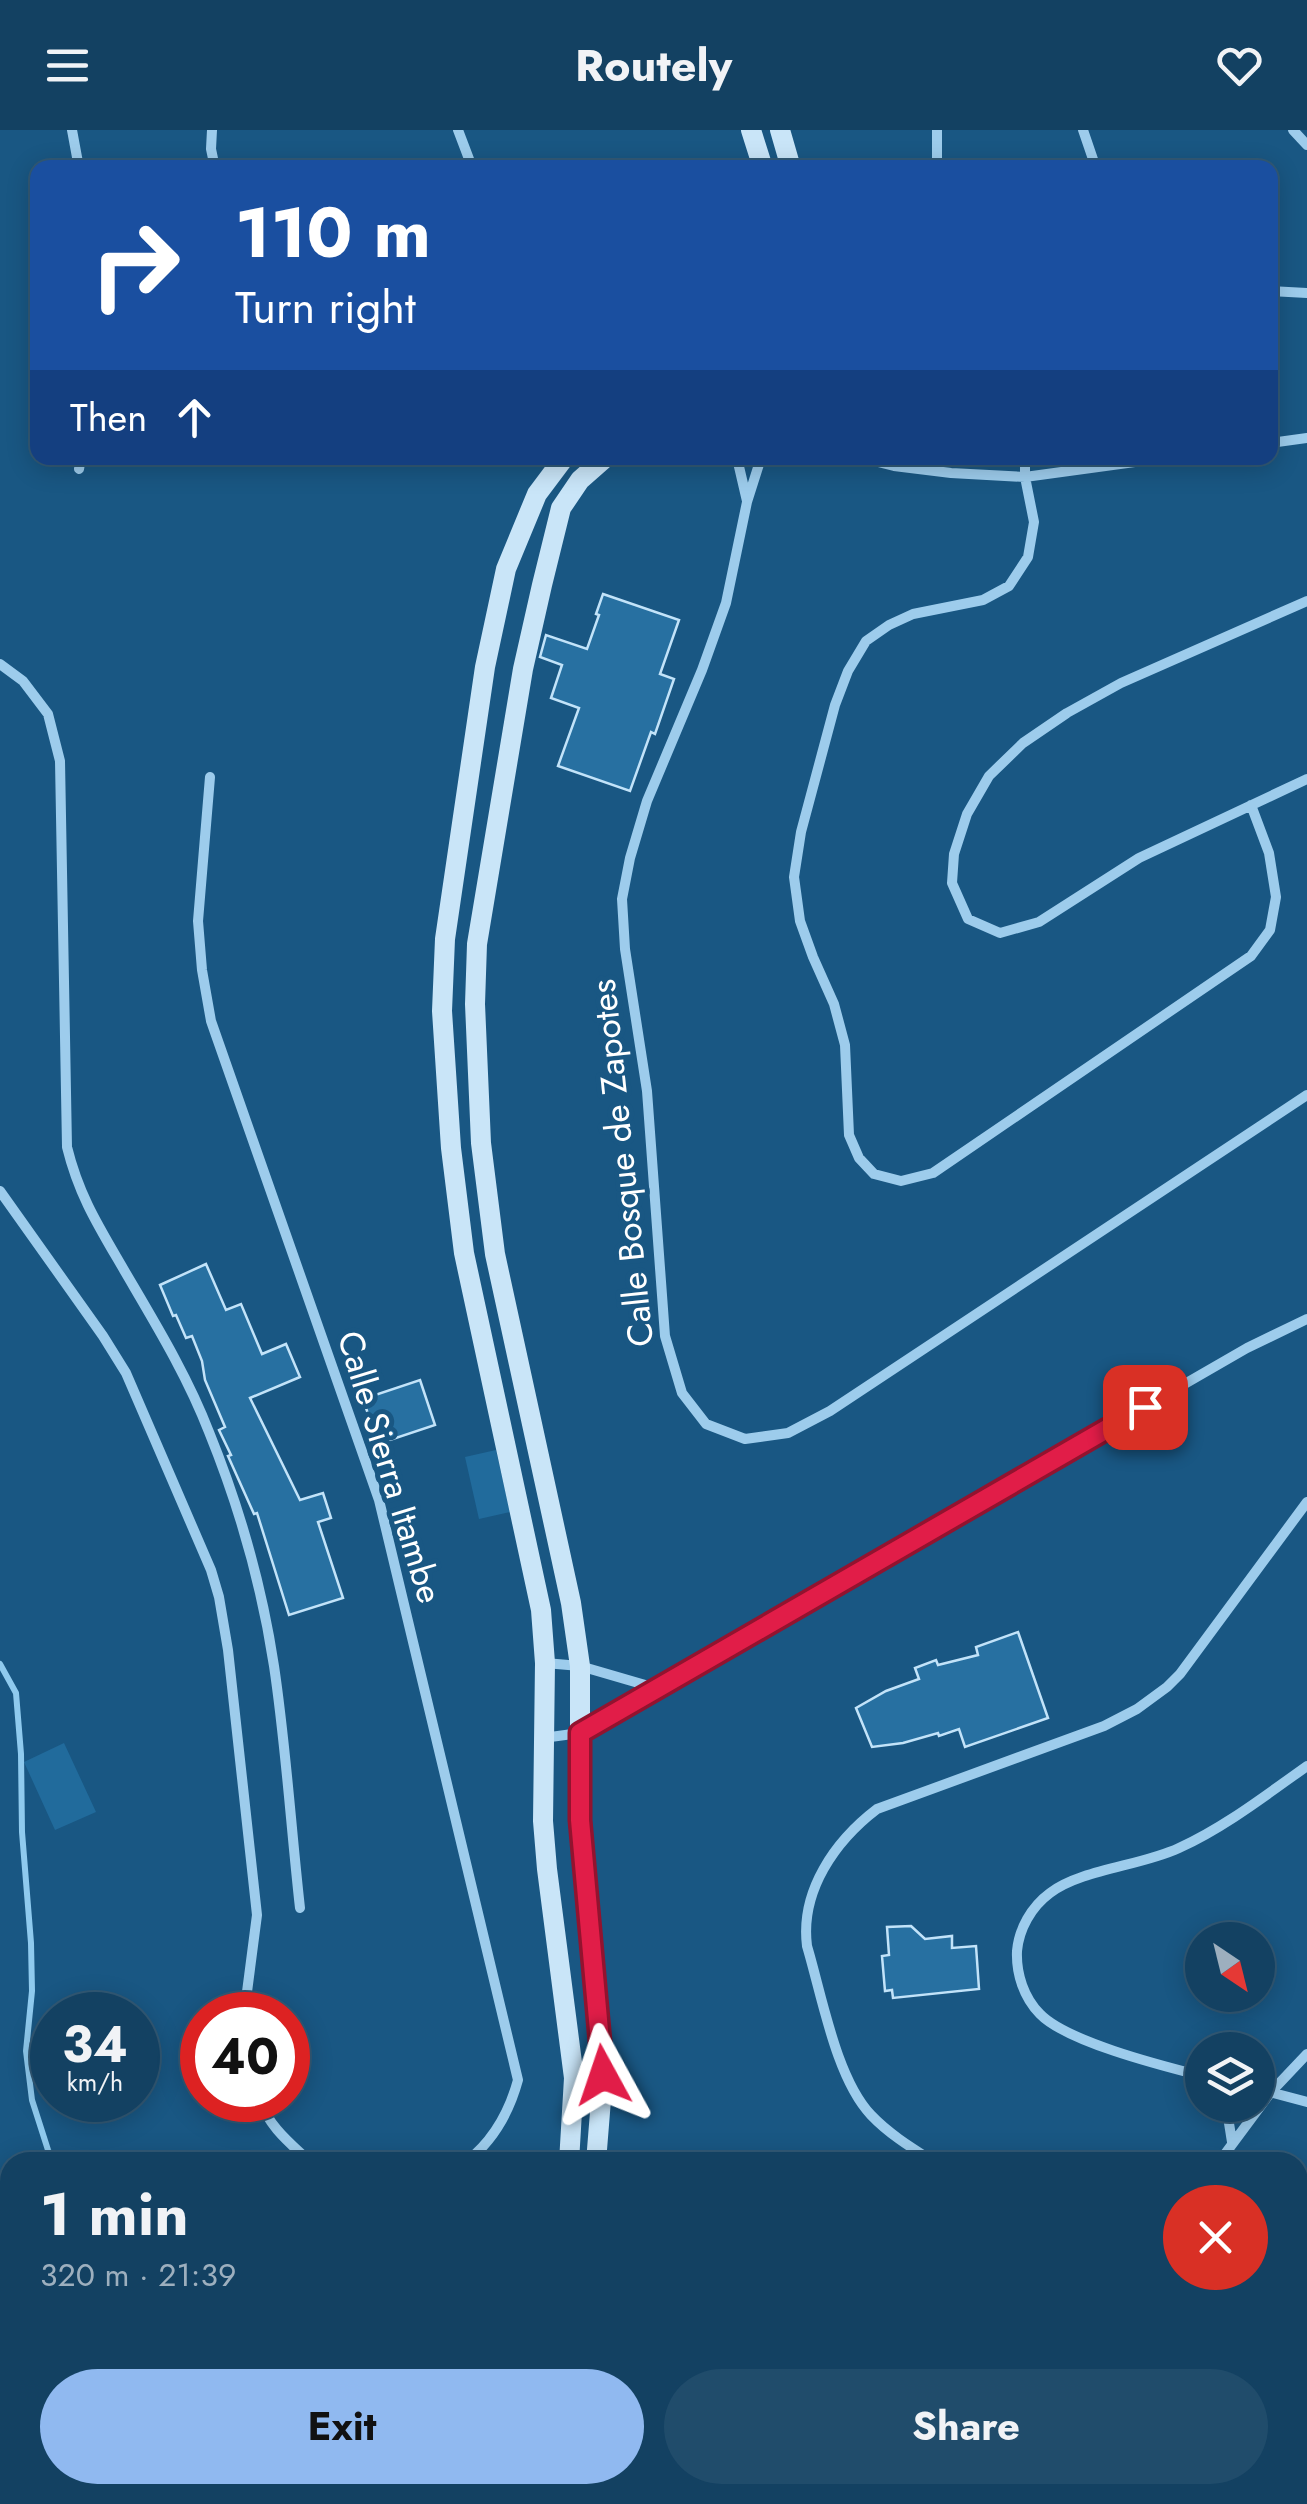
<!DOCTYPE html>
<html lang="en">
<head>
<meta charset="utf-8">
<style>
	body { margin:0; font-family:Jost,sans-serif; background:#204c6b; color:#f1f3f6; height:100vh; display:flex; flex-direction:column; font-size:38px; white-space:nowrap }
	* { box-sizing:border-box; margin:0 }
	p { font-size:32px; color:#9dafbe }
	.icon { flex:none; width:55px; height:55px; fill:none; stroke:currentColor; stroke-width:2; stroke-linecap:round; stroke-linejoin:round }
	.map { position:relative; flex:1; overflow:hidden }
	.details { position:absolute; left:0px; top:2022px; width:1308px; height:352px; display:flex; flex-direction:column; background:#134162; border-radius:30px 30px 0 0; box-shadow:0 5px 25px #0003,0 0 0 2px #325a77 }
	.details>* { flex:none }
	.guide { position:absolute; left:30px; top:30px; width:1248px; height:305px; border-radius:20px; box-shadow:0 5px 25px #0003,0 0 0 2px #325a77; background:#1a4fa0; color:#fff; overflow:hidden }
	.needle { width:65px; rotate:145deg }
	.fabs { position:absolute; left:1185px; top:1792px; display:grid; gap:20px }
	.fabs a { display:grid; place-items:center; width:90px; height:90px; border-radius:50%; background:#134162; box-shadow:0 5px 25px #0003,0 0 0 2px #325a77; font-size:50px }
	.speed { position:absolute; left:30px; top:1862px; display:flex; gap:20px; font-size:50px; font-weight:700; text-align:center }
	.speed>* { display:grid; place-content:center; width:130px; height:130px; border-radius:50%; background:#134162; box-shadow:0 5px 25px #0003,0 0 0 2px #325a77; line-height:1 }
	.speed small { font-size:25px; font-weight:400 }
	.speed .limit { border:15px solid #d22; background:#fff; color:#111 }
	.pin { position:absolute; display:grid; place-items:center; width:85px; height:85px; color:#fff; margin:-42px; border-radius:20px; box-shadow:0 5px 15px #0006 }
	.me { position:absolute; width:110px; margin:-55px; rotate:355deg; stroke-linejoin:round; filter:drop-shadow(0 0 8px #0008) }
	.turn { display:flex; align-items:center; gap:35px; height:210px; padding:0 40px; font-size:45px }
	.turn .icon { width:130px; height:130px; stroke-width:2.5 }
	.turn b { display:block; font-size:70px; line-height:85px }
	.then { display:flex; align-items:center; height:95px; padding:0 40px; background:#0003; gap:20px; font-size:38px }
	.round { display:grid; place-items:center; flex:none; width:105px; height:105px; border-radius:52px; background:#204c6b }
	.summary { display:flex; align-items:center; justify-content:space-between; height:170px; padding:0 40px }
	h1 { font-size:60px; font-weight:700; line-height:75px }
	.primary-button { display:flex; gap:20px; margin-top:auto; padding:20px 40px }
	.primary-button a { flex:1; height:115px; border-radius:60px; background:#90b9f0; color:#111; font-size:40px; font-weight:700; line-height:115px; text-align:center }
	.primary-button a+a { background:#204c6b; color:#f1f3f6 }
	header { display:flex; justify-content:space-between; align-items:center; height:130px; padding:0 40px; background:#134162; font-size:45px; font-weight:700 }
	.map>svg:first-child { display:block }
	.green { fill:#216b9c }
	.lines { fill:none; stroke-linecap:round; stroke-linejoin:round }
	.stream { stroke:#8fcaee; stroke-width:6 }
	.building { fill:#2770a1; stroke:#c2e3f9; stroke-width:2.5 }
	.street { stroke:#9dccec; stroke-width:10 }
	.secondary { stroke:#c9e5f8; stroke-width:20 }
	.route-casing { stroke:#92132f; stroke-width:25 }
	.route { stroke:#e11d48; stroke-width:18 }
	.labels { text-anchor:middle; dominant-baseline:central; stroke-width:10; stroke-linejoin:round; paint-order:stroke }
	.street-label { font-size:35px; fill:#fff; stroke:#195783 }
</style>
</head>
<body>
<header><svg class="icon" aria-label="menu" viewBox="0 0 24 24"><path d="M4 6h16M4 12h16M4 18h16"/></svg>Routely<svg class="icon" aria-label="heart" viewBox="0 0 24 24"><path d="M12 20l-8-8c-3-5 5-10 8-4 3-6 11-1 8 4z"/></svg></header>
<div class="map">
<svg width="1307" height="2374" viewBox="0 0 1307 2374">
	<rect width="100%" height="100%" fill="#195783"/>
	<path class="green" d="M496 1320 510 1382 479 1389 465 1327Z
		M64 1613 96 1682 55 1700 24 1632Z"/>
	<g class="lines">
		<path class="stream" d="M0 1534 16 1563 21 1624 22 1702 31 1813 32 1861 26 1921 32 1970 48 2020 54 2032"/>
	</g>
	<path class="building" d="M603 464 679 490 660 544 674 549 655 604 651 602 630 661 558 636 579 578 551 568 562 535 540 527 546 505 587 519 599 485 596 484Z
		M206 1134 226 1180 241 1174 262 1224 286 1214 300 1247 250 1268 300 1370 323 1363 331 1388 318 1392 343 1468 289 1485 257 1383 254 1384 228 1326 231 1325 219 1300 225 1297 205 1250 202 1231 192 1206 186 1208 176 1185 173 1186 160 1155Z
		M420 1250 435 1295 378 1314 363 1269Z
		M1018 1502 1048 1588 965 1617 959 1599 939 1606 938 1603 903 1613 872 1617 856 1578 886 1561 919 1549 915 1538 936 1530 938 1535 978 1525 976 1517Z
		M911 1796 925 1809 952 1806V1818L976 1816 979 1859 893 1868 892 1860 885 1861 882 1826 889 1825 887 1797Z"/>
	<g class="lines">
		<path class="street" d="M72 0 79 38
			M212 0 211 19 215 38
			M458 0 469 29V38
			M937 0V38
			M1083 0 1096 38
			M1293 0 1307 15
			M1270 161 1307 163
			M1270 313 1307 308
			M737 328 747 371
			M761 328 747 372 726 473 702 540 647 671 630 728 622 769 625 819 647 961 665 1206 682 1263 706 1294 745 1309 788 1303 830 1281 1307 965
			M862 328 894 336 951 343 1025 347 1164 328
			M1025 328V347L1034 392 1028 427 1009 456 983 470 913 484 889 495 866 511 848 541 835 575 801 702 794 747 800 791 813 827 834 874 845 915 849 1005 859 1028 874 1044 901 1051 933 1043 1251 826 1270 800 1276 767 1269 723 1251 675
			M79 339 81 328
			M1307 471 1121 553 1067 583 1023 613 989 646 967 684 954 724 952 753 968 789 1000 803 1039 792 1139 728 1307 649
			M0 534 23 551 48 584 60 631 67 1017C79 1066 99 1097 124 1140 155 1193 187 1245 209 1302 239 1376 262 1457 274 1536 286 1616 291 1698 300 1778
			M210 647 198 791 202 840 211 891 379 1370 518 1950C509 1983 493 2011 466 2032
			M0 1061 103 1206 126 1243 211 1440 219 1467 228 1520 257 1785 244 1885
			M545 1533 580 1536 659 1559
			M543 1608 580 1603 1247 1218 1307 1189
			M1202 1946C1163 1936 1067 1912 1040 1884 1024 1868 1016 1844 1017 1821 1019 1799 1031 1777 1050 1763 1082 1739 1141 1736 1179 1718 1225 1697 1266 1665 1307 1636
			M1258 1959 1307 1972
			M260 1970C269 1997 290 2013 310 2032
			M1222 1975 1228 1987 1232 2012
			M934 2032C912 2018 889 2004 871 1985 836 1948 822 1866 807 1816 800 1761 835 1711 877 1679L1104 1596 1137 1579 1167 1557 1180 1544 1307 1372
			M1219 2032 1271 1962 1307 1924
			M1298 2221 1307 2209
			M0 2255 10 2279
			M48 2365 53 2374
			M256 2365 260 2374
			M536 2374 540 2365
			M814 2374 834 2365
			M886 2374 888 2365
			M1198 2374 1203 2365"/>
		<path class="secondary" d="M751 0 763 38
			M780 0 791 38
			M564 328 537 364 506 439 485 537 445 809 442 881 451 1018 464 1123 541 1480 545 1533 543 1691 547 1739 574 1948 569 2032
			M596 2032 603 1945 580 1690V1536L571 1473 495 1124 481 1013 475 874 477 814 523 539 542 455 561 378 580 350 605 328
			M324 2374 331 2365
			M367 2374 374 2365"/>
	</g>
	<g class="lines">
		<g class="route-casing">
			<path id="route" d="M603 1945 580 1690V1603L1145 1277"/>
		</g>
		<use href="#route" class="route"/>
	</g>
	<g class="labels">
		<g class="street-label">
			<text transform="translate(622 1033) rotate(-96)">Calle Bosque de Zapotes</text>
			<text transform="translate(390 1337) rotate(73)">Calle Sierra Itambe</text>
		</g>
	</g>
</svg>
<div class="fabs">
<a><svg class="needle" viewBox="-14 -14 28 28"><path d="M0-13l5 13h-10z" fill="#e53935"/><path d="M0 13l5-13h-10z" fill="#9dafbe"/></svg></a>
<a><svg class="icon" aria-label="layers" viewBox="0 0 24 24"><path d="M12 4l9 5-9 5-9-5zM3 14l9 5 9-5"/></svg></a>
</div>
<div class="speed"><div>34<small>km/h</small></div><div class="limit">40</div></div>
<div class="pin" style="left:1145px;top:1277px;background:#d93025"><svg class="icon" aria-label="arrive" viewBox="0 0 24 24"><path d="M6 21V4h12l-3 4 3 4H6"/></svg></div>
<svg class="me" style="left:603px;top:1945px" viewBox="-20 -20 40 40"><path d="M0-17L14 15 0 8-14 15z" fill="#e11d48" stroke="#fff" stroke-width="4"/></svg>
<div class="guide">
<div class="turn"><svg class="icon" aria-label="right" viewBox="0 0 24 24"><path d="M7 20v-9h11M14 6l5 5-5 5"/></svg><div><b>110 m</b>Turn right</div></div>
<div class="then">Then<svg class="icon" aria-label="ahead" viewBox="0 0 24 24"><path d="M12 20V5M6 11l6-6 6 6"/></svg></div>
</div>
<section class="details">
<div class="summary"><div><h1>1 min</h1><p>320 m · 21:39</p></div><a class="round" style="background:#d93025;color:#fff"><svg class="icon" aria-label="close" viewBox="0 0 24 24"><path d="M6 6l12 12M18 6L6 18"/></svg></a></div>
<div class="primary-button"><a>Exit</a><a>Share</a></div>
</section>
</div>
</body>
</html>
